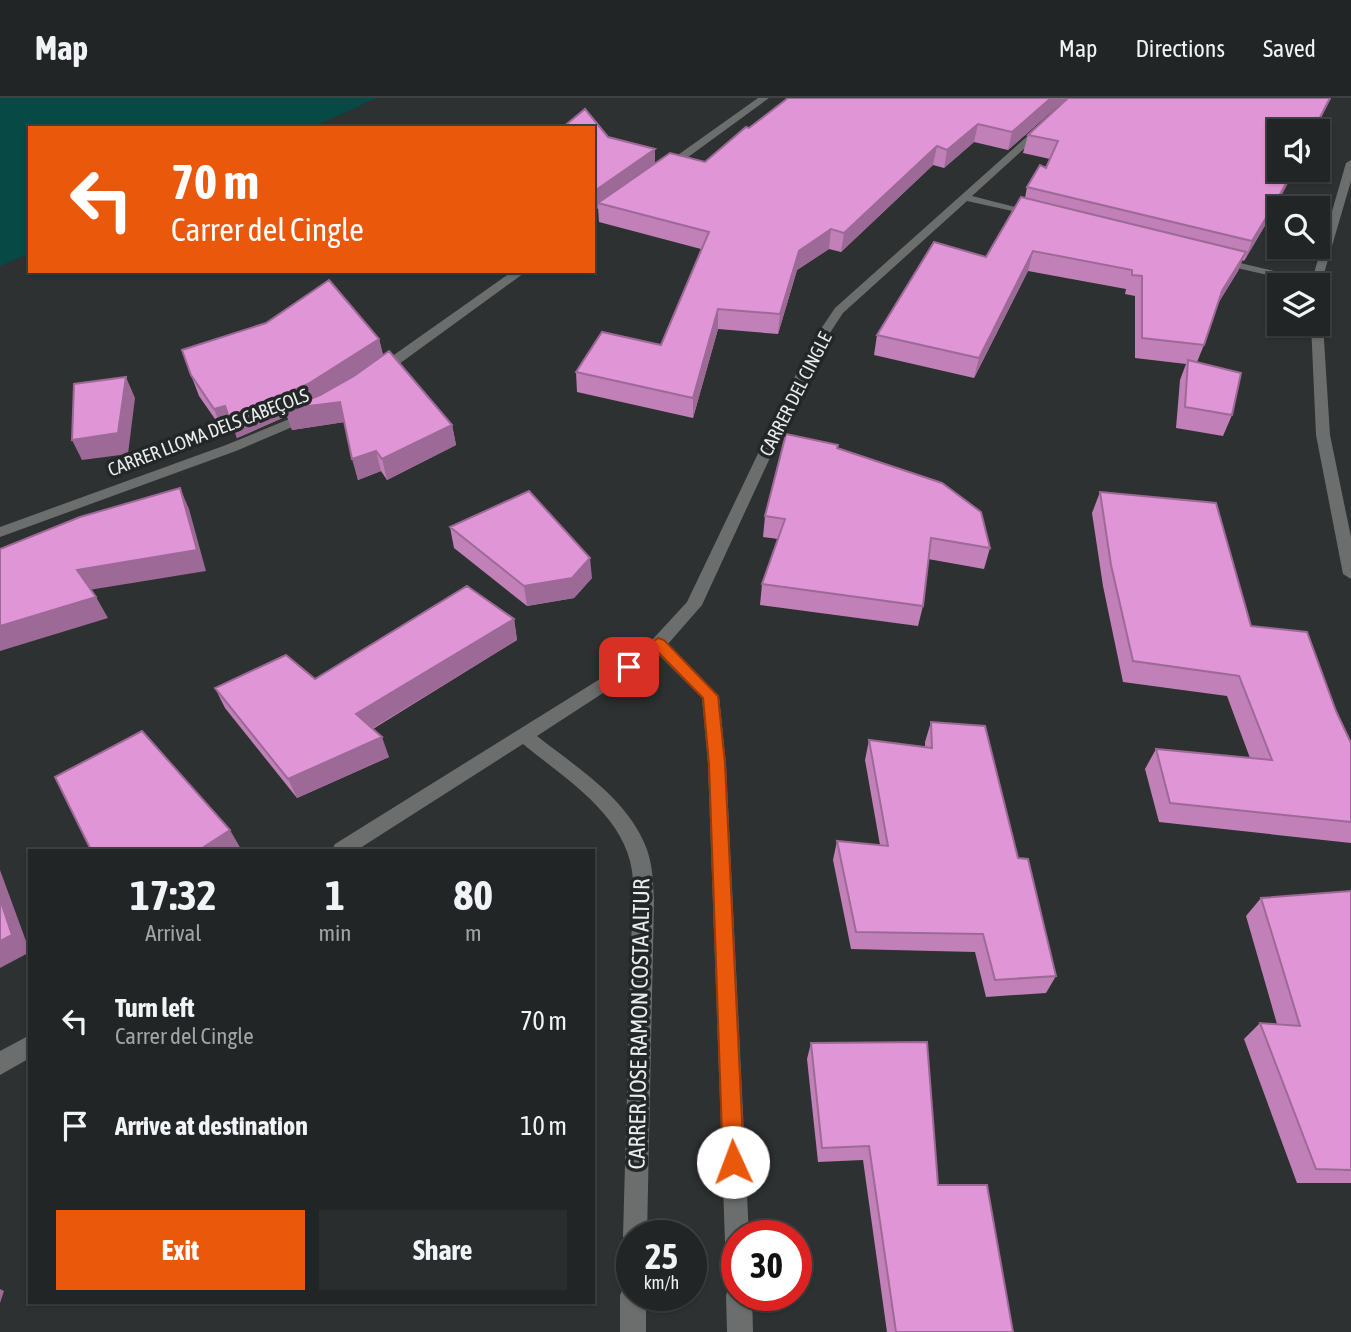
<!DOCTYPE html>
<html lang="en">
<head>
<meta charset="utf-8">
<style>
	body { margin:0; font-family:"Asap Condensed",sans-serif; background:#2a2d2d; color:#f1f3f6; height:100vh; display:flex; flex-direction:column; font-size:26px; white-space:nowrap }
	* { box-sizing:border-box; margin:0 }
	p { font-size:23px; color:#a2a5a7 }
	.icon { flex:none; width:38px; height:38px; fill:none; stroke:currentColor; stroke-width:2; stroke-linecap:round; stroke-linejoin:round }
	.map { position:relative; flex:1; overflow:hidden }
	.drawer { position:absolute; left:28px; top:751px; width:567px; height:455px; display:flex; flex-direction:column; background:#222525; border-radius:0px; box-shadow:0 2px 5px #0004,0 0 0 2px #3f4242 }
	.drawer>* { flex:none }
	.guide { position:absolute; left:28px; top:28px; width:567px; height:147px; border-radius:0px; box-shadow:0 2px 5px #0004,0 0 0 2px #3f4242; background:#ea580c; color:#fff; overflow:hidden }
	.tools { position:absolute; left:1267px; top:21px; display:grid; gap:14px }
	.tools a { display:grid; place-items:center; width:63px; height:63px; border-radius:0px; background:#222525; box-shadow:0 2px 5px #0004,0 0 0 2px #3f4242; font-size:35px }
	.speed { position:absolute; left:616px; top:1122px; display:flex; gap:14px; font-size:35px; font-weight:700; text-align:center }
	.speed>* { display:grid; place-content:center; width:91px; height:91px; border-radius:50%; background:#222525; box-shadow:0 2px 5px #0004,0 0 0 2px #3f4242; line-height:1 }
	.speed small { font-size:18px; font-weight:400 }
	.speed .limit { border:10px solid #d22; background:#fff; color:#111 }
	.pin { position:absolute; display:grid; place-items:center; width:60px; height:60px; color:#fff; margin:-30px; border-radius:14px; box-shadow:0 4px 10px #0006 }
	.me { position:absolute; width:77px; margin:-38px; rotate:358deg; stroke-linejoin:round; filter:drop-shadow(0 0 5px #0008) }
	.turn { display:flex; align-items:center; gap:24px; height:147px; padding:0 28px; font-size:32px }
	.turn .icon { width:91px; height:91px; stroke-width:2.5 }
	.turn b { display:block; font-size:49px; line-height:60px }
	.eta { display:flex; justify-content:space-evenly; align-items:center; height:119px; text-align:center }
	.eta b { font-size:42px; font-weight:700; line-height:49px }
	.action { display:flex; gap:14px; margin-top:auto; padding:14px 28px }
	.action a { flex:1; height:80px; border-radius:0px; background:#ea580c; color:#fff; font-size:28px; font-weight:700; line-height:80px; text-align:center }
	.action a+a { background:#2a2d2d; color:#f1f3f6 }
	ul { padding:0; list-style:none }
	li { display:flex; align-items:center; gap:21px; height:105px; padding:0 28px }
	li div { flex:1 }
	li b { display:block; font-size:26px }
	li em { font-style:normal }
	header { display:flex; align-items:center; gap:42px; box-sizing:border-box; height:98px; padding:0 35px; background:#222525; border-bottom:2px solid #3f4242 }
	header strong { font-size:33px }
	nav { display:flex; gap:38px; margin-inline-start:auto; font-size:24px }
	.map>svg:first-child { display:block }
	.green { fill:#064945 }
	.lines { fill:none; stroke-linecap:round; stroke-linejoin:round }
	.minor { fill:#6c6e6e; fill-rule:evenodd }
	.wall { fill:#c181b8 }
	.shaded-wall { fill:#9d6996 }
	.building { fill:#e096d6; stroke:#9d6996; stroke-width:2 }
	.route { fill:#ea580c; stroke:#983908; stroke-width:2 }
	.labels { text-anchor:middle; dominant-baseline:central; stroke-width:7; stroke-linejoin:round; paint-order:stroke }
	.far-street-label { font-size:19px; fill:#ebeded; stroke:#242727 }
	.street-label { font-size:23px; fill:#ebeded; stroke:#242727 }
</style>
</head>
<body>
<header>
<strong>Map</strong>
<nav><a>Map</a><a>Directions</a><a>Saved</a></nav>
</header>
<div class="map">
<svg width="1351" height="1234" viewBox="0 0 1351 1234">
	<rect width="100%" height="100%" fill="#2e3131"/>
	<path class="green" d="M0 0H377L311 30H30V155L0 168Z"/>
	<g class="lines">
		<path class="minor" d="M758 0H769L669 73H661V69Z
			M1070 0H1080L972 98 1039 115V119L967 103 843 215 822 247 702 507 668 546 719 598 726 666 749 1138H737V1156L728 1153 725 1144 708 666 702 600 657 555 620 584 537 638C576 669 627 700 646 749 653 767 653 785 654 803L647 1138H632V1149L626 1147 623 1138 633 782C630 720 567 682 523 646L357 752H332L335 746 608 576 652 542 687 504 810 247 835 210Z
			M1351 62V83L1320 189 1215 165V161L1219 160 1312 182 1346 65Z
			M513 173H527L384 277H374V271Z
			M1318 223 1323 226 1330 337 1351 439V481L1343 476 1316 337 1311 226H1318Z
			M311 312 316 313V319L236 353 0 439V429L226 347Z
			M30 937V960L0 977V953Z
			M632 1185V1197H646V1234H620V1197L624 1188Z
			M737 1185V1197H752L753 1234H727L726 1197 730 1188Z"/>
	</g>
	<path class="wall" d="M1067 0 1008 52 974 44 944 70 933 67 841 154 829 151 797 172 778 236 718 231 693 320 577 294 576 274 661 247 701 151 599 124 598 110 593 114V30L655 65 705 64 749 30Z
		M1331 0 1314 33H1279L1270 119 1244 163 1242 162 1238 173 1217 207 1204 247 1197 264 1232 317 1223 338 1176 330 1180 282 1186 266 1135 260V198L1125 196 1126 191 1028 173 974 280 874 257 877 237 986 159 1025 100 1027 89 1046 70 1050 61 1023 55 1028 37Z
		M379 241 383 257 452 327 456 347 387 382 381 373 358 382 344 324 292 332 287 318 237 340 233 328 222 331 199 298 191 277Z
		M837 350 990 450 984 471 928 461 923 508 918 528 760 507 762 486 778 441 763 439 765 418Z
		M1100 394 1251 528 1336 613 1351 645V745L1159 724 1145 671 1156 651 1250 660 1227 598 1123 584 1103 488 1092 415Z
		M450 429 592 480 574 500 527 508 454 450Z
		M514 521 517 542 373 631 389 659 297 700 225 610 215 590 315 581Z
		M931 624 1018 760 1056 878 1046 895 986 899 975 854 851 851 833 762 837 743 880 747 865 662 869 642 925 649V644Z
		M1351 793V1085H1297L1244 941 1260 925 1277 926 1246 818 1261 800Z
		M811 945 938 1087 1013 1234H887L863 1062 818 1064 807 961Z"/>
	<path class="shaded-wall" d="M1051 0H1067L1008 52 1012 34Z
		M1330 0H1331L1314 33H1313Z
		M978 26 974 44 944 70 947 52Z
		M937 48 933 67 841 154 844 135Z
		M655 51V70L598 105V110L593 114V94Z
		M1293 72H1295L1270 119 1244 163 1252 143Z
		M831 131 829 151 797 172 778 236 780 216 799 153Z
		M1033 153 1028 173 974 280 979 260Z
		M1246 154 1238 173 1214 212 1222 193Z
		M718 211V231L693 320V300Z
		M379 241 384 261 340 304 345 324 292 332 287 318 237 340 233 328 222 331 214 311Z
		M126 279 135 300 128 356 82 362 72 342Z
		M452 327 456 347 387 382 382 361Z
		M376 353 381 373 358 382 352 361Z
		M180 390 189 411 206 473 89 492 77 472Z
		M590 460 592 480 574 500 527 508 524 488Z
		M96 499 108 520 0 553V528Z
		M514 521 517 542 363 636 356 616Z
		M382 639 389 659 297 700 288 681Z
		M230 732 241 751 238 752H199Z
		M0 772 30 854 0 870Z
		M0 1191 4 1193 0 1205Z"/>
	<path class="building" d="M788 0H1051L1012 34 978 26 947 52 937 48 844 135 831 131 799 153 780 216 718 211 693 300 576 274 602 234 661 247 709 134 598 105 670 55 705 64 746 29 749 30Z
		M1068 0H1330L1313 33H1279V72H1293L1278 100 1252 143 1027 89 1040 67 1046 70 1058 43 1028 37Z
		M585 11 608 39 655 51 593 94V30H562Z
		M1021 99 1246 154 1222 193 1204 247 1142 240V178L1132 177V172L1033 153 979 260 877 237 934 144 986 159Z
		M329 182 379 241 308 286 229 319 225 308 214 311 191 277 182 252 266 225Z
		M389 253 452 327 382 361 376 353 352 361 340 304 285 311 320 297 354 278Z
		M1188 262 1241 275 1232 317 1185 309Z
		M126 279 118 335 72 342 74 286Z
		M786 336 838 347 837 350 942 385 981 414 990 450 931 440 923 508 762 486 785 421 765 418Z
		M180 390 197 452 77 472 96 499 0 528V451L80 419Z
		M529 393 590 460 572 480 524 488 450 429Z
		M1100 394 1216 405 1251 528 1307 534 1336 613 1351 645V724L1170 705 1156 651 1272 662 1239 578 1133 563 1111 467Z
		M467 488 514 521 356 616 382 639 288 681 215 590 286 557 315 581Z
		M931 624 985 628 1018 760 1028 761 1056 878 995 882 983 836 856 834 837 743 888 748 869 642 932 650Z
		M142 633 230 732 199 752H91L55 679Z
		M1351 793V1072L1316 1071 1260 925 1300 928 1261 800Z
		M0 801 12 837 0 843Z
		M927 944 938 1087H987L1013 1234H896L869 1048 822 1050 811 945Z"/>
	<path class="route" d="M658 540 664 542 718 598 725 666 744 1064 741 1072 733 1075 726 1072 723 1064 709 666 703 600 658 554 629 574 621 569Z"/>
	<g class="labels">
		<g class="far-street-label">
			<text transform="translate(795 296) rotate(-63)">CARRER DEL CINGLE</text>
			<text transform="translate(208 334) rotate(-21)">CARRER LLOMA DELS CABEÇOLS</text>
		</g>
		<g class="street-label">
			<text transform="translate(639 926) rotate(-89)">CARRER JOSE RAMON COSTA ALTUR</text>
		</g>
	</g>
</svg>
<div class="tools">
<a><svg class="icon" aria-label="sound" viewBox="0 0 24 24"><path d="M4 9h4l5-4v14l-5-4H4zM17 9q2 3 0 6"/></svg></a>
<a><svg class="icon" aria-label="search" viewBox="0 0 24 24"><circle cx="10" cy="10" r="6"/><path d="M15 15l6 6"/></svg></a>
<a><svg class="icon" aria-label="layers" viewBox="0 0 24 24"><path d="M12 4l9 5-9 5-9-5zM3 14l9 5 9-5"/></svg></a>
</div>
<div class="speed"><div>25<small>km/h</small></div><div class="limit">30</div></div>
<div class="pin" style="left:629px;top:569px;background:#d93025"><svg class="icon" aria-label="arrive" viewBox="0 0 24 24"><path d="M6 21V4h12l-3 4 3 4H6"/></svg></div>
<svg class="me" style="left:733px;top:1064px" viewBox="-20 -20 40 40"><circle r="19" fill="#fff"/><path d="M0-13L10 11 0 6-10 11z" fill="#ea580c"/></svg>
<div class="guide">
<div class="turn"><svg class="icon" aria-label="left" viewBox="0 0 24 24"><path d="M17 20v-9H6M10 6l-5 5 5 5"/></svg><div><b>70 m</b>Carrer del Cingle</div></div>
</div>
<section class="drawer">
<div class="eta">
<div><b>17:32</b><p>Arrival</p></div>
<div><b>1</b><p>min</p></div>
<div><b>80</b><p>m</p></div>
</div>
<ul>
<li><svg class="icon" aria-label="left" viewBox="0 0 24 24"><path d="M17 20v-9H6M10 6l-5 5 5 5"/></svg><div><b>Turn left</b><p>Carrer del Cingle</p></div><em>70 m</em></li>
<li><svg class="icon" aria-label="arrive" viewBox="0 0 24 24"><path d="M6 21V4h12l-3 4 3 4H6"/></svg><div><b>Arrive at destination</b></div><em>10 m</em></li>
</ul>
<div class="action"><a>Exit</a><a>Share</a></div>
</section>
</div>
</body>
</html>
